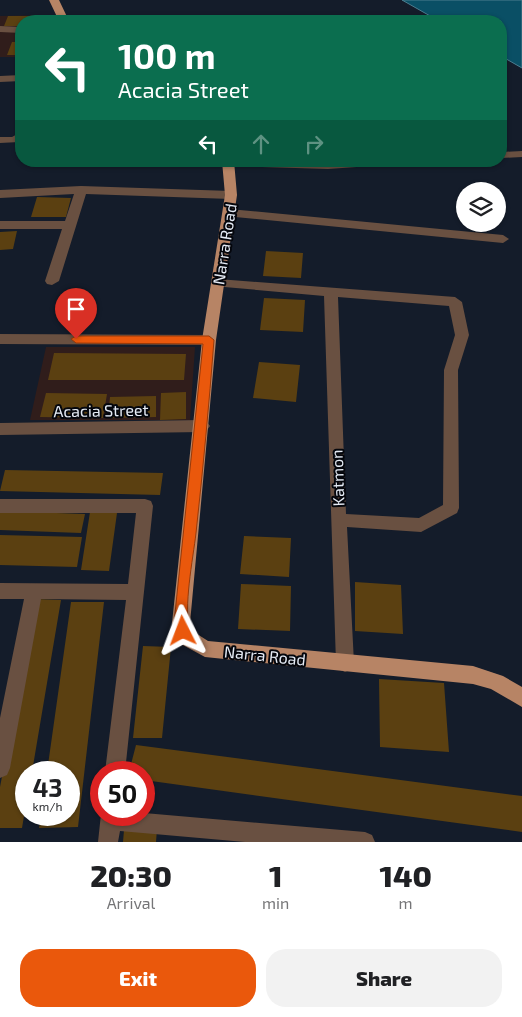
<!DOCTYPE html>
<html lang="en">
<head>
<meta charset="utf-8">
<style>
	body { margin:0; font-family:"Exo 2",sans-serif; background:#f2f2f2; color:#202124; height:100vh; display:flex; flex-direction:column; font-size:19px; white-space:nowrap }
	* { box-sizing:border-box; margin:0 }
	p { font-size:16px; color:#757577 }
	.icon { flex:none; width:28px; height:28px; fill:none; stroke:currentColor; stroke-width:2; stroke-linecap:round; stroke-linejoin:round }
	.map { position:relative; height:842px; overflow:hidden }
	.drawer { display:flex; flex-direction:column; background:#fff; flex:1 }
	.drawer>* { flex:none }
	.guide { position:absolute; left:15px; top:15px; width:492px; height:152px; border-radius:20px; box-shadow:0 1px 4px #0004; background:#0b6e4f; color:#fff; overflow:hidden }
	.tools { position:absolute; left:456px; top:182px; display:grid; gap:10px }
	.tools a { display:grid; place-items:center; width:50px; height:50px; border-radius:50%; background:#fff; box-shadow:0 1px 4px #0004; font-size:25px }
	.speed { position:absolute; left:15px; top:761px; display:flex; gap:10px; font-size:25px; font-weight:700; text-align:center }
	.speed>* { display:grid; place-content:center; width:65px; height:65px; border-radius:50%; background:#fff; box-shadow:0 1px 4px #0004; line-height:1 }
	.speed small { font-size:12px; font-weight:400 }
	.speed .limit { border:8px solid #d22; background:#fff; color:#111 }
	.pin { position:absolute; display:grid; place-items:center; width:42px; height:42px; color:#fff; margin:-51px -21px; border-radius:50% 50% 50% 0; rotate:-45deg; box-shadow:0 0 5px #0007 }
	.pin .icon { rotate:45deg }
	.me { position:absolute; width:55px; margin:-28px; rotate:357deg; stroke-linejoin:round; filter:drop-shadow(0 0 4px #0008) }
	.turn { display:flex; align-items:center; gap:18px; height:105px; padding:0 20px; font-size:22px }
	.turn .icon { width:65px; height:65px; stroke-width:2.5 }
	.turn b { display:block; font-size:35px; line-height:42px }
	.lanes { display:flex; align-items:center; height:48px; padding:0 20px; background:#0003; justify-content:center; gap:25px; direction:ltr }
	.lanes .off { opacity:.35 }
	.eta { display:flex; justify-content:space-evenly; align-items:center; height:85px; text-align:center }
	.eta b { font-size:30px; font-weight:800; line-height:35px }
	.cta { display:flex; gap:10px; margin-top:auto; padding:10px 20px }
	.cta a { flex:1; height:58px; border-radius:20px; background:#ea580c; color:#fff; font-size:20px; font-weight:800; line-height:58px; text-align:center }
	.cta a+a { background:#f2f2f2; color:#202124 }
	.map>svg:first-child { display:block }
	.education { fill:#301d1b }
	.water { fill:#0a4f65; stroke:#4c7e90 }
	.building { fill:#5b4011 }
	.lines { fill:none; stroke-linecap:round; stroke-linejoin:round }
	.minor { fill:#695041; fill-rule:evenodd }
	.major { fill:#b78465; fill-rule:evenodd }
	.route { fill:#ea580c; stroke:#983908 }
	.labels { text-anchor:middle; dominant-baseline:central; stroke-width:4; stroke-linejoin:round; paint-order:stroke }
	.street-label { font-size:16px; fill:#e5ebf5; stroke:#04060c }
</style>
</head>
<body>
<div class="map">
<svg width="522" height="842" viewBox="0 0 522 842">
	<rect width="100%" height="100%" fill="#141c2a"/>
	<path class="education" d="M54 15 56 21H21V57H0V16Z
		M46 347H195L190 420H30Z"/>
	<path class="water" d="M402 0H522V68L501 56V21H439Z"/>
	<path class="building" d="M8 16H31L29 21H21V26H4Z
		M52 16 51 21H33V17Z
		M12 42H21V55H7Z
		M37 197 71 198 66 217H31Z
		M17 231 13 249 0 250V232Z
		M266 251 303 253 301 278 263 276Z
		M264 298 305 300 303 332 260 330Z
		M54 353 186 354 184 380H48Z
		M259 362 300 365 296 402 253 398Z
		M186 392V419L160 420 161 393Z
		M46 393 107 394 103 418 40 417Z
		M156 396V417L108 418 110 397Z
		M5 470 163 473 160 495 0 491Z
		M0 511 85 514 81 533 0 530Z
		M90 512 117 513 109 571 81 570Z
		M0 535 82 537 77 567 0 565Z
		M244 536 291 538 289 577 240 574Z
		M355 582 401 585 403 634 355 631Z
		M241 584 291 586 290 631 238 629Z
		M36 599 61 600 32 772H26V804L22 828H0V787Z
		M71 602H104L78 827 39 828 41 815H69V772H47Z
		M143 646 171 647 162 738H133Z
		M379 679 444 683 449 752 380 747Z
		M136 745 522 796V832L144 780V772H129Z
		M157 829 156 842H123L124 830Z"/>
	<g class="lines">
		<path class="minor" d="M0 26 21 27V33L0 32Z
			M21 75V81L0 82V76Z
			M21 132V140L19 142 0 143V137H12Z
			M522 151V157L501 158V152Z
			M224 161H404L399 164 328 169 228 166 224 165Z
			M81 186 231 191 237 195 231 199 86 194 59 281 52 285 47 284 45 281 62 229H0V221H65L74 194 0 198V190Z
			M229 209 503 235 509 239 503 243 225 216 223 213Z
			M218 279 455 297 462 302 469 335 458 370 459 508 457 513 421 532 347 527 354 663 352 669 345 672 338 669 336 663 324 296 213 286 211 283ZM338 297 449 306 455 335 444 370 443 505 419 518 346 514Z
			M0 334 209 335 216 340 209 345 0 344Z
			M202 420 207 422 210 426 207 430 202 432 0 435V423Z
			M0 499H145L151 501 153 506 125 772H105L126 600 41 599 10 768 7 775 0 778V718L24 599H0V583L128 584 136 513H0Z
			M144 813 365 832 372 835 375 842H245L120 831 118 842H98L101 814 144 815Z"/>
		<path class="major" d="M49 0H59L69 21H59Z
			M222 161H234L237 195 216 340 190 623 194 632 208 641 473 666 503 676 522 687V707L491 689 473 684 205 657 181 644 172 623 202 340 225 195Z"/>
	</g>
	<path class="route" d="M76 336H209L214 340C209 405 203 469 196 533 193 559 183 608 190 631L188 636 183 637 178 636 174 623 203 344 76 343 71 339Z"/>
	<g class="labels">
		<g class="street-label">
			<text transform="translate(224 244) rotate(-81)">Narra Road</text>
			<text transform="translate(101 410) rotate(-1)">Acacia Street</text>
			<text transform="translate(337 478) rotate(-92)">Katmon</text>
			<text transform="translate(265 655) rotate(6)">Narra Road</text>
		</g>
	</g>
</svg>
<div class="tools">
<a><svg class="icon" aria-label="layers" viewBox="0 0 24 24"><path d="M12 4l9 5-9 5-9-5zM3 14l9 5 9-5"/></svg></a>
</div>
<div class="speed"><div>43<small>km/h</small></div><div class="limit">50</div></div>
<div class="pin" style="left:76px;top:339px;background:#d93025"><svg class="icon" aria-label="arrive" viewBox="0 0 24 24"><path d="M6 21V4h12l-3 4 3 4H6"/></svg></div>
<svg class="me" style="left:183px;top:631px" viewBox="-20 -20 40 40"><path d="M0-17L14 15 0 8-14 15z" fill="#ea580c" stroke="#fff" stroke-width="4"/></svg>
<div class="guide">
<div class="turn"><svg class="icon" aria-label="left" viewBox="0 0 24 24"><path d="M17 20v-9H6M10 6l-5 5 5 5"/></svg><div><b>100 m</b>Acacia Street</div></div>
<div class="lanes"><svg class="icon" aria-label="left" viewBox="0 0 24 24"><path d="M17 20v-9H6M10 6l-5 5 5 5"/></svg><svg class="icon off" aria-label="ahead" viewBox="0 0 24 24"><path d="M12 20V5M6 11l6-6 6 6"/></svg><svg class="icon off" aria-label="right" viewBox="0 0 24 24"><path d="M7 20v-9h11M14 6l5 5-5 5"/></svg></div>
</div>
</div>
<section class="drawer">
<div class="eta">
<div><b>20:30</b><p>Arrival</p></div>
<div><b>1</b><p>min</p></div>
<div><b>140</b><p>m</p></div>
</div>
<div class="cta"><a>Exit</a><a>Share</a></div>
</section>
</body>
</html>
